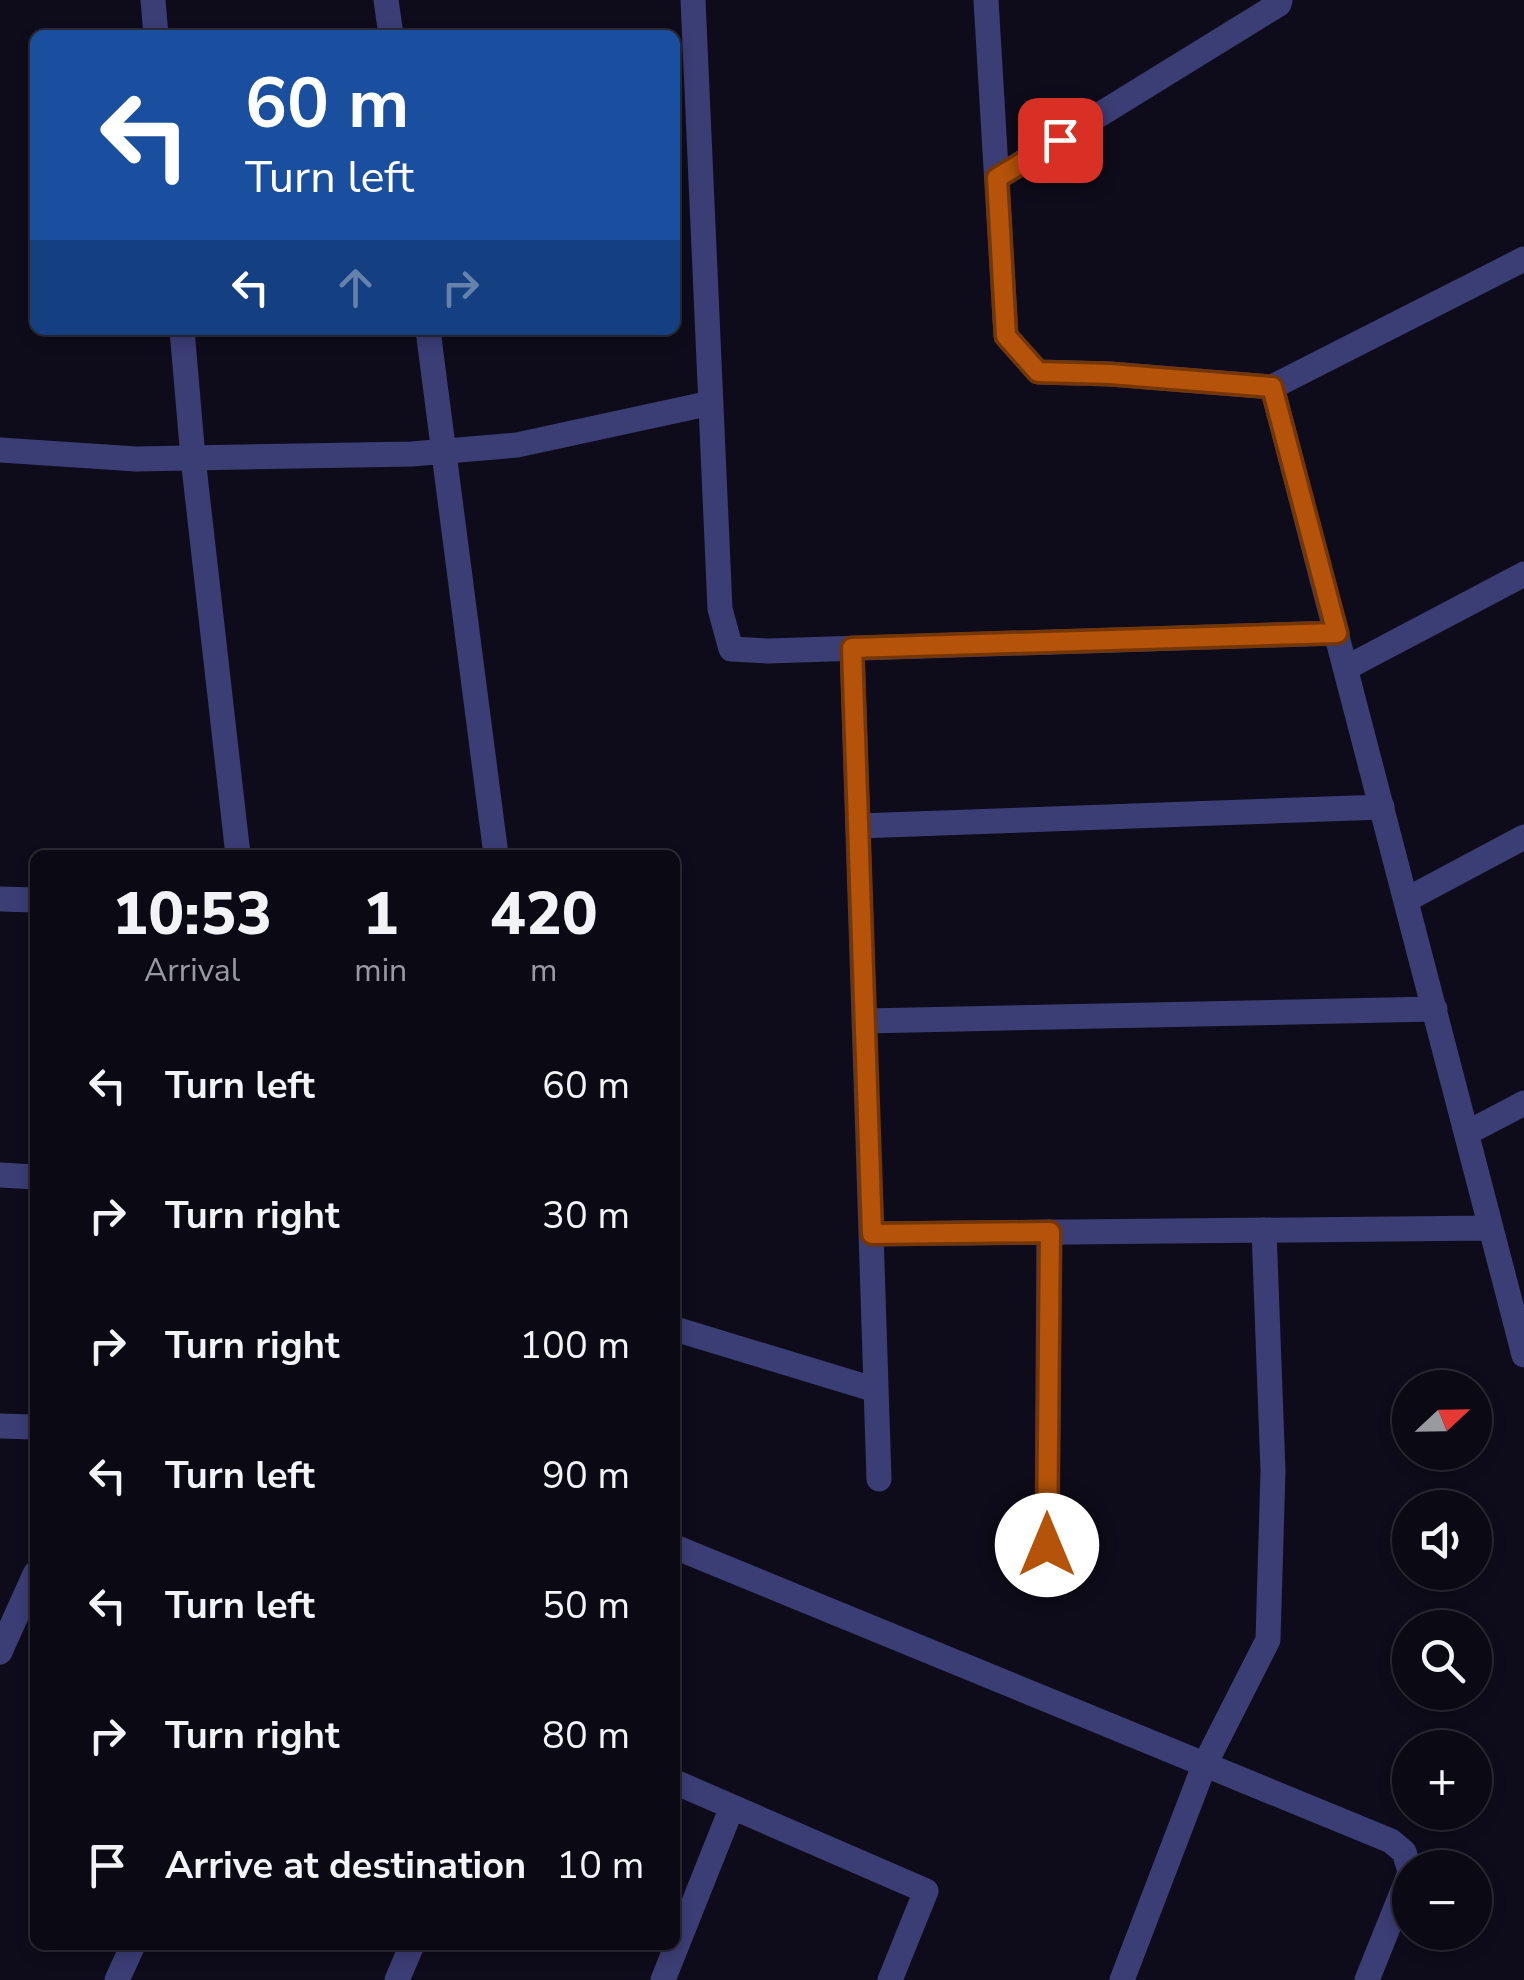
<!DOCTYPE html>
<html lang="en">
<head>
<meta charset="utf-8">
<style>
	body { margin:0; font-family:"Nunito Sans",sans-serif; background:#13121d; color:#f1f3f6; height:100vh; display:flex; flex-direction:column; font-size:38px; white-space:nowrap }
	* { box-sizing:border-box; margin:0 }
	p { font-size:32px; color:#999aa0 }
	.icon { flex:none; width:55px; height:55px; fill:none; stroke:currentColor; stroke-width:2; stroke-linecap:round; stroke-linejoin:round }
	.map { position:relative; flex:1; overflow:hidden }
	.details { position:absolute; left:30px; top:850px; width:650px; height:1100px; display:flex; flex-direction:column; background:#0a0914; border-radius:15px; box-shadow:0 5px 15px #0003,0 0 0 2px #2a2a34 }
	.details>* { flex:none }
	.top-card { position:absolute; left:30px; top:30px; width:650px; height:305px; border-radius:15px; box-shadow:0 5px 15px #0003,0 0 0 2px #2a2a34; background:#1a4fa0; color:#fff; overflow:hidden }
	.needle { width:65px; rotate:68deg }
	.buttons { position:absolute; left:1392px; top:1370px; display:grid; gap:20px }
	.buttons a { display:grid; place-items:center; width:100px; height:100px; border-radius:50%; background:#0a0914; box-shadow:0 5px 15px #0003,0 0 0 2px #2a2a34; font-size:50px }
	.pin { position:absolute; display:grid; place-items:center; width:85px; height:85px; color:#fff; margin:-42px; border-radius:20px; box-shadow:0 5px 15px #0006 }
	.me { position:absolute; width:110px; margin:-55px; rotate:0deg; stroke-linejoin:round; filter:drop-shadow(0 0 8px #0008) }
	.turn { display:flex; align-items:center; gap:35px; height:210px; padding:0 50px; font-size:45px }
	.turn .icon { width:130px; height:130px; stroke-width:2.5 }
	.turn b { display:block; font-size:70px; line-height:85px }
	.lanes { display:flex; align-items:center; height:95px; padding:0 50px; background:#0003; justify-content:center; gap:50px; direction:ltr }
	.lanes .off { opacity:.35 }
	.eta { display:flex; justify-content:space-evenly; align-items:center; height:170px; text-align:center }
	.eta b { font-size:60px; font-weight:800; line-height:70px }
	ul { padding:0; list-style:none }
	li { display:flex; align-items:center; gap:30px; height:130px; padding:0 50px }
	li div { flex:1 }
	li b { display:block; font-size:38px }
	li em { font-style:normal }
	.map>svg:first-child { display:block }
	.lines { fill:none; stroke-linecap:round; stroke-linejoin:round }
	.minor { stroke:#3b3d75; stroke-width:25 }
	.route-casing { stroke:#753606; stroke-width:25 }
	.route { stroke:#b45309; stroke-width:18 }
</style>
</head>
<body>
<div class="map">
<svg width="1524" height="1980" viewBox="0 0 1524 1980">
	<rect width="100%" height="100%" fill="#0e0c1a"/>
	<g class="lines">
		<path class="minor" d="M153 0 156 35
			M386 0 391 35
			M693 0 720 609 731 649 768 651 1337 633
			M986 0 1006 336 1038 372 1110 374 1272 387 1524 1355
			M997 178 1279 4 1280 0
			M182 330 193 458 238 855
			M428 330 496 855
			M1272 387 1524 259
			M0 450 136 459 412 454 517 445 711 403
			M852 649 879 1479
			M1346 668 1524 574
			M858 826 1382 807
			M0 899 35 900
			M1406 900 1524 837
			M865 1021 1435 1009
			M1467 1133 1524 1103
			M0 1175 35 1177
			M872 1234 1491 1228
			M675 1329 876 1390
			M0 1426 35 1427
			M1047 1545 1049 1232
			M675 1547 1391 1841 1404 1852 1410 1871
			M0 1652 35 1574
			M675 1782 926 1891 890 1980
			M117 1980 133 1945
			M397 1980 412 1945
			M663 1980 732 1807
			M1122 1980 1204 1766 1268 1640 1273 1471 1264 1230
			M1367 1980 1410 1873"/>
	</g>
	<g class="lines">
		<g class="route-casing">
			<path id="route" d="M1047 1545 1050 1232 872 1234 852 648 1337 633 1272 387 1110 374 1038 372 1006 336 997 178 1060 140"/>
		</g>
		<use href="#route" class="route"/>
	</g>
</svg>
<div class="buttons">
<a><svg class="needle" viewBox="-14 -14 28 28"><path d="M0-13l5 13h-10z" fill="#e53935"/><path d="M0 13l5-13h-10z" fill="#999aa0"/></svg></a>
<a><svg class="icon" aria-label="sound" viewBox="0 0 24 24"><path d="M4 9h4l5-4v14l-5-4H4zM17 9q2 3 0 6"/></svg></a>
<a><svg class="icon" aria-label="search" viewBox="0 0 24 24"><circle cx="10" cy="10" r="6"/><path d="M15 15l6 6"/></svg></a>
<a>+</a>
<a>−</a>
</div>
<div class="pin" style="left:1060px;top:140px;background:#d93025"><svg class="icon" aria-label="arrive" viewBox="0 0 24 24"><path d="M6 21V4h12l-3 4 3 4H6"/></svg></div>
<svg class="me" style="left:1047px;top:1545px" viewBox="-20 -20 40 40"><circle r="19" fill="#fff"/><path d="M0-13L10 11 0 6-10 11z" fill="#b45309"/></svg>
<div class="top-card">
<div class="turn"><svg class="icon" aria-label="left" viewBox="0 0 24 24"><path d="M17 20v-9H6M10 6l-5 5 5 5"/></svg><div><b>60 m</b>Turn left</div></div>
<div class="lanes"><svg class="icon" aria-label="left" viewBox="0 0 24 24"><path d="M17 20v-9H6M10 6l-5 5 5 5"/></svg><svg class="icon off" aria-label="ahead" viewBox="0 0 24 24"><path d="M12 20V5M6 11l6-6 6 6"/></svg><svg class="icon off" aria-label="right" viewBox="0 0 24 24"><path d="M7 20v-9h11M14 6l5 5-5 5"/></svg></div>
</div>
<section class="details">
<div class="eta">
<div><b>10:53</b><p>Arrival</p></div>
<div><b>1</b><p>min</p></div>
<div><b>420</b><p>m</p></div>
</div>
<ul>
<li><svg class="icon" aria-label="left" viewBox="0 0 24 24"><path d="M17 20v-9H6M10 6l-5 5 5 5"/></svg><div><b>Turn left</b></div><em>60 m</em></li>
<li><svg class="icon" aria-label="right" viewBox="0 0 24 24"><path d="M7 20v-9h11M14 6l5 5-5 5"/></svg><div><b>Turn right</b></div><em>30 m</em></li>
<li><svg class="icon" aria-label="right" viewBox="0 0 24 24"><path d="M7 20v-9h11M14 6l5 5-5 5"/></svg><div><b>Turn right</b></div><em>100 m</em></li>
<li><svg class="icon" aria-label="left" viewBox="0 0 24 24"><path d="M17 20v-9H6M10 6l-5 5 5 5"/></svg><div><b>Turn left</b></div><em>90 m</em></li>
<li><svg class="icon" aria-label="left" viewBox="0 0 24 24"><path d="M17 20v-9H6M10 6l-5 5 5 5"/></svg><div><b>Turn left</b></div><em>50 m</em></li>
<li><svg class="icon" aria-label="right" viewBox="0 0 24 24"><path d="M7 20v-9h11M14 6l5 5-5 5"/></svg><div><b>Turn right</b></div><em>80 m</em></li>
<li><svg class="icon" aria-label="arrive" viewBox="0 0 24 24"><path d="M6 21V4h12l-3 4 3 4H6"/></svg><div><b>Arrive at destination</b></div><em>10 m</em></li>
</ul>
</section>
</div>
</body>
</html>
